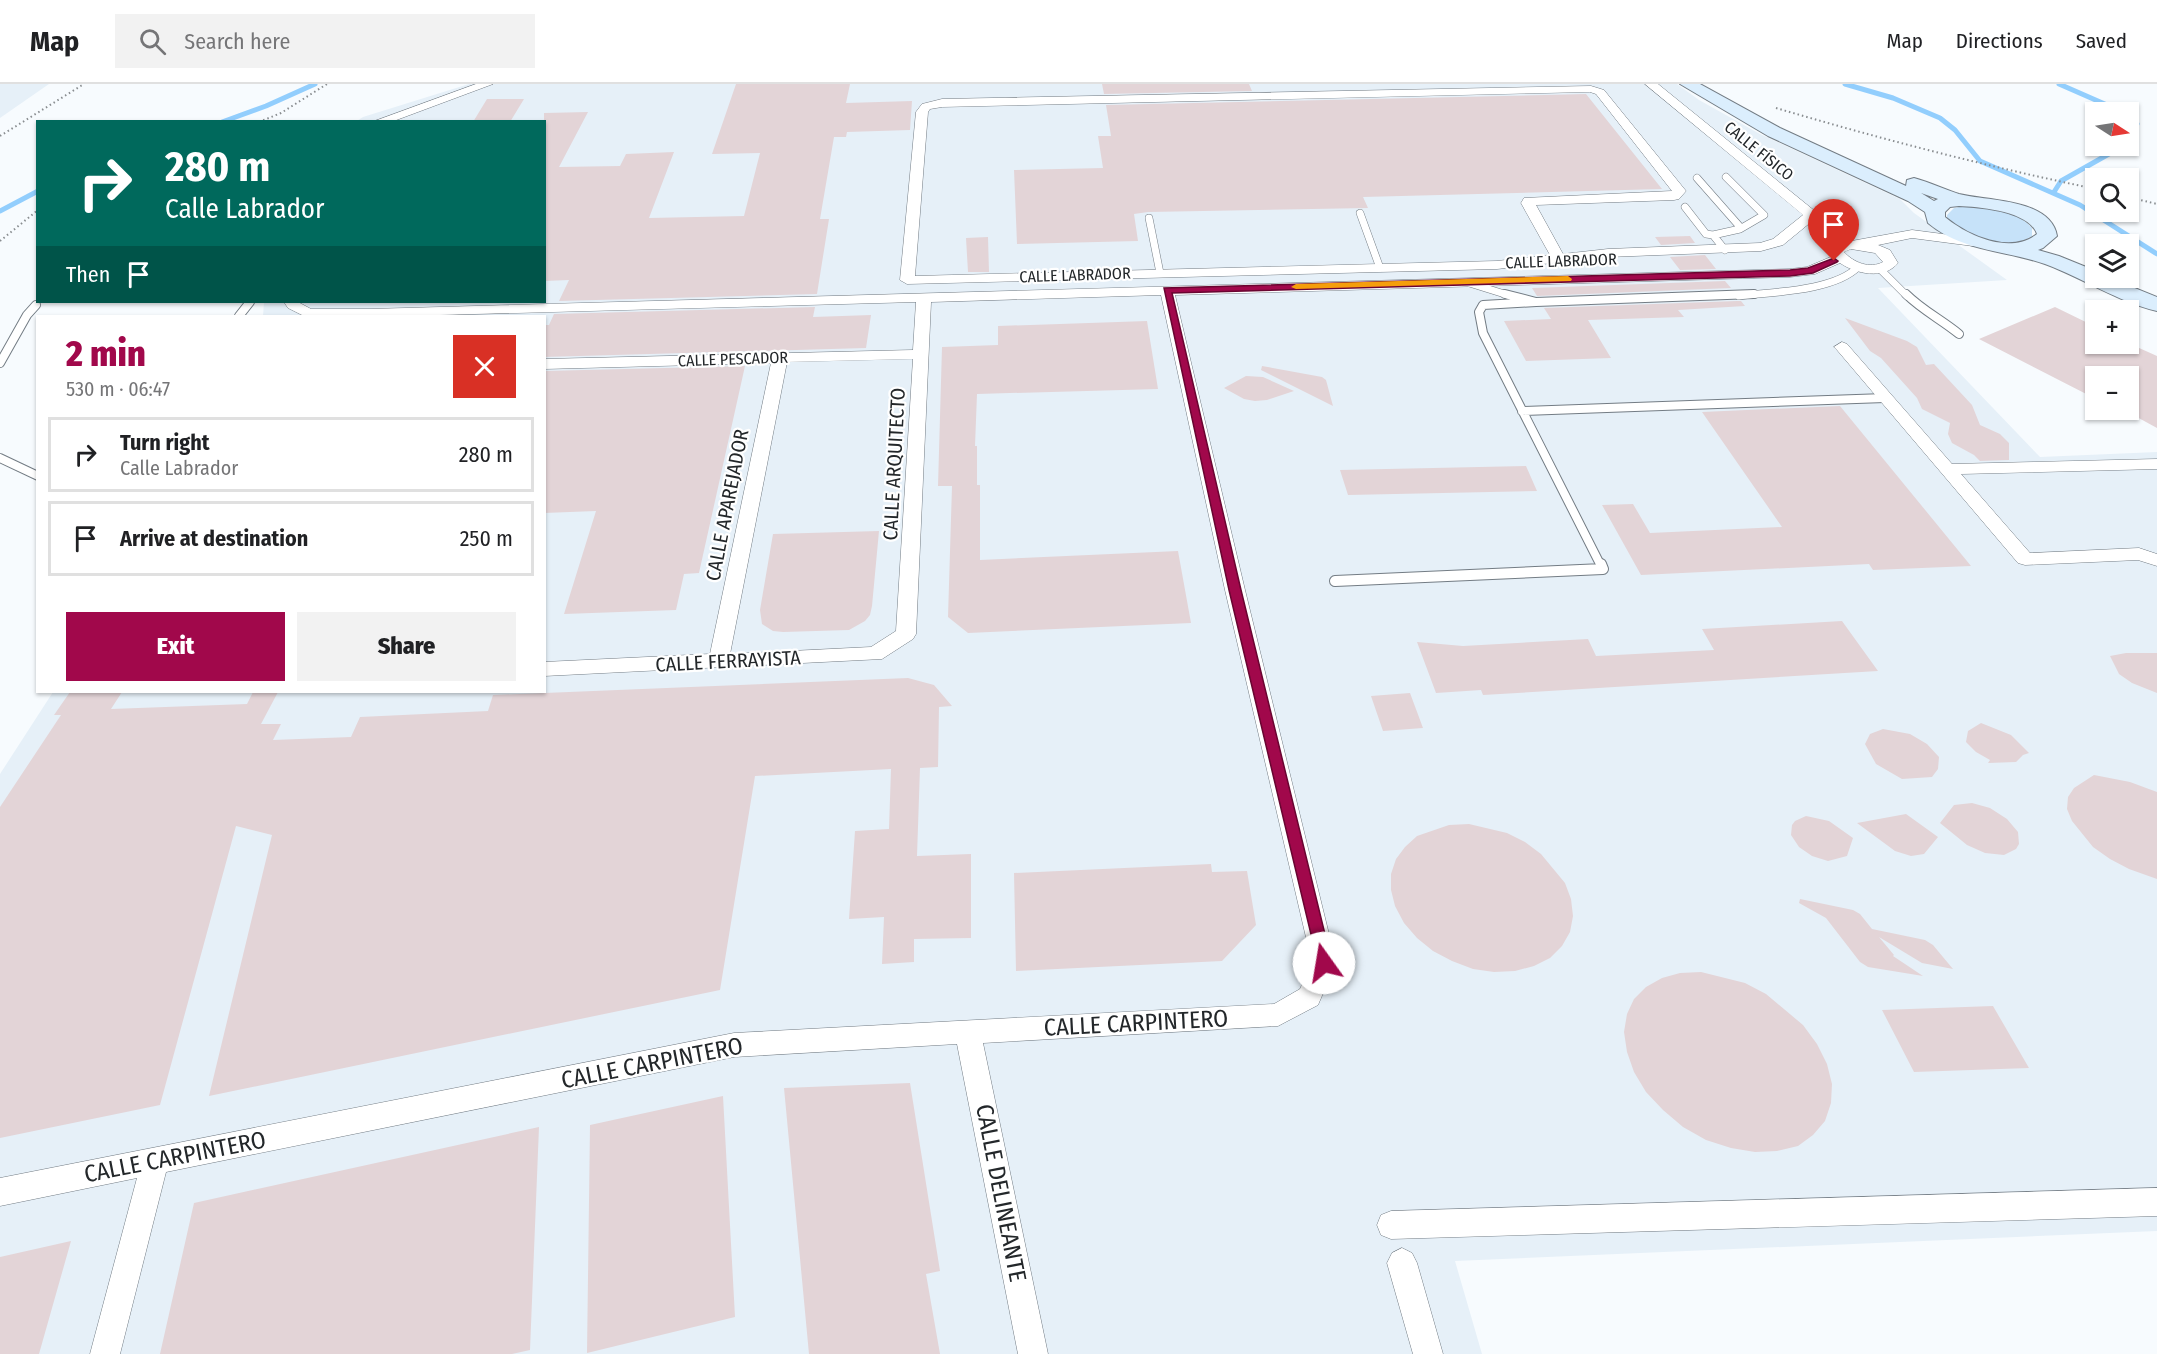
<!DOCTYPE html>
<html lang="en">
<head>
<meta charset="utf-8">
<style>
	body { margin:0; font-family:"Fira Sans Condensed",sans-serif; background:#f2f2f2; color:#202124; height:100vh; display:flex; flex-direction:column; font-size:22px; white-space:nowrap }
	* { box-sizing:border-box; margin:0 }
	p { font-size:20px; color:#757577 }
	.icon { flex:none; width:33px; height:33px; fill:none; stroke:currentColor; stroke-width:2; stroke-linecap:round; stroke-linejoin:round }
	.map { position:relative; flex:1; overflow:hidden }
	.panel { position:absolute; left:36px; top:231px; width:510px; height:378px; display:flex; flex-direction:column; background:#fff; border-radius:0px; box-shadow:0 2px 4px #0004 }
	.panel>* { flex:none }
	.hud { position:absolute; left:36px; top:36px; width:510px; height:183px; border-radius:0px; box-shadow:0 2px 4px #0004; background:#00695c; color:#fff; overflow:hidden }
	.needle { width:39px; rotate:102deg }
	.tools { position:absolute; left:2085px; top:18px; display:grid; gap:12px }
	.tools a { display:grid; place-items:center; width:54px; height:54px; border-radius:0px; background:#fff; box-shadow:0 2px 4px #0004; font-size:30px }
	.pin { position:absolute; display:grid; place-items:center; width:51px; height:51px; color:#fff; margin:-62px -26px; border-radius:50% 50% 50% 0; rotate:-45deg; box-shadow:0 0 6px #0007 }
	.pin .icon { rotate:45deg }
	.me { position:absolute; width:66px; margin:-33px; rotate:347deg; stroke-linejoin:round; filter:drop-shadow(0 0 4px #0008) }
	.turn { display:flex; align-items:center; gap:21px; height:126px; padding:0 30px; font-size:27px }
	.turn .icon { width:78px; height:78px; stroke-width:2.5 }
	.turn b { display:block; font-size:42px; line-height:51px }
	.then { display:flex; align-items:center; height:57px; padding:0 30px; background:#0003; gap:12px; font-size:22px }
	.round { display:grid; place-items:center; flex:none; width:63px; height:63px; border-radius:0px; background:#f2f2f2 }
	.head { display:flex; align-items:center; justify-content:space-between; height:102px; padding:0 30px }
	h1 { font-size:36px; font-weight:800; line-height:45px; color:#a1084b }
	.button { display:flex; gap:12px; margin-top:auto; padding:12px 30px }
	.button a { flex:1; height:69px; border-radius:0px; background:#a1084b; color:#fff; font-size:24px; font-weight:800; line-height:69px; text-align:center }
	.button a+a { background:#f2f2f2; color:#202124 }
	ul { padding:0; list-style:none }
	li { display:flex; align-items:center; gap:18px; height:75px; margin:0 12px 9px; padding:0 18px; border:3px solid #e0e0e0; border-radius:0px }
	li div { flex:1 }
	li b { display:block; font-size:22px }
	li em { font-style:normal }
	header { display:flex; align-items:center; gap:36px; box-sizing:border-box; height:84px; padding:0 30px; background:#fff; border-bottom:2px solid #e0e0e0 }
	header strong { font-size:28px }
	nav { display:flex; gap:33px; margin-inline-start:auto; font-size:21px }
	.search { width:420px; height:54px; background:#f2f2f2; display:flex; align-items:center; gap:15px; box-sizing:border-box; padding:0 21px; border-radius:0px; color:#757577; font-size:22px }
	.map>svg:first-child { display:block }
	.built { fill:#e6f0f8 }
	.green { fill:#c6e2f9 }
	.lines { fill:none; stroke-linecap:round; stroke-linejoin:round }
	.stream { stroke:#92cefd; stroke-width:5 }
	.building { fill:#e3d4d7 }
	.lane-far2-casing { stroke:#737c84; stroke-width:8 }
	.lane-far1-casing { stroke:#737c84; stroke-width:10 }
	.lane-casing { stroke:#737c84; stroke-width:12 }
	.street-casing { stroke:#737c84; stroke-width:1 }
	.secondary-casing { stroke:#737c84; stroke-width:2 }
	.path { stroke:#898d90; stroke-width:2; stroke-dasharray:1.5 3; stroke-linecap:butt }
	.lane-far2 { stroke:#fff; stroke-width:7 }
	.lane-far1 { stroke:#fff; stroke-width:8 }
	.lane { stroke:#fff; stroke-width:10 }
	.street { fill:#fff; fill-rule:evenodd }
	.secondary { fill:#dbeefd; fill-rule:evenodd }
	.route { fill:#a1084b; stroke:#690531; stroke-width:1.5 }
	.slow { fill:#f59e0b }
	.labels { text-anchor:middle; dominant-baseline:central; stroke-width:4.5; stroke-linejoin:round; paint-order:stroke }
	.far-street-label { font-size:16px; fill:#23272a; stroke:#fff }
	.street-label { font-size:20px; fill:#23272a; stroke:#fff }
	.near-street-label { font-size:24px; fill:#23272a; stroke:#fff }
</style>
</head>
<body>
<header>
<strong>Map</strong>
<div class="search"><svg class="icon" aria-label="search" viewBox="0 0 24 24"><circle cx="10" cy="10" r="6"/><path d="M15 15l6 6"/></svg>Search here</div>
<nav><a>Map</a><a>Directions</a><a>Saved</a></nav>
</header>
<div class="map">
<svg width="2157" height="1270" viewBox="0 0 2157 1270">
	<rect width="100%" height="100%" fill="#f7fbfe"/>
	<path class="built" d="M0 0H49L0 34Z
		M469 0H1677L1699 16 1760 50 1900 115 1914 129 2007 196 1878 204 2040 373 2157 368V1147L1455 1177 1482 1270H0V690L53 608H544V232H263L264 218H544V38L357 37 363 33Z"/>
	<path class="green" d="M1970 121C1992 125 2017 126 2032 144V152C2005 170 1968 151 1947 135V131L1954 124Z"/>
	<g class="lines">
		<path class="stream" d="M1845 0 1893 14 1940 34 1955 46 1980 77 2080 121 2157 170
			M2059 0 2123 28
			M2128 33 2137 40 2128 58
			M222 38 266 22 315 0
			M2054 108 2061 97 2123 62
			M0 127 38 107"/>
	</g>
	<path class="building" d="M736 0H850L846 19 912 17 910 46 847 48 846 53H834L820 135H829L817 210 559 217 569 196 544 197V29L588 28 559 83 620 82 626 70 674 68 649 134 744 132 760 69 712 70Z
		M1102 0H1249L1252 7 1104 10Z
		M1586 10 1662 105 1363 113 1368 124 1148 128 1134 130 1138 157 1017 160 1014 86 1103 84 1098 52H1111L1106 21Z
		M487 15H524L510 38H473Z
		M1690 152 1695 159 1661 161 1655 153Z
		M988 153 989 188H968L966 154Z
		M1705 171 1716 185 1680 186 1670 173Z
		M1725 197 1731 204 1537 212 1532 204Z
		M1737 217H1741L1745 222 1678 226 1684 233 1588 236 1611 274 1526 277 1504 237 1551 235 1544 224Z
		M815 223 813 233 871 231 866 264 544 273V241H549L554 230Z
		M2055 223 2096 243V260L2128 259 2157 272V344L2124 326H2128V292H2096V315L1979 255Z
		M1845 234 1907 257 1917 263 1926 281 1934 280 1972 321 1980 341 2000 350 2009 359V376L1980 377 1974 371 1952 359 1948 350 1950 339 1922 325 1917 314 1881 274 1870 267Z
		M1147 237 1158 305 977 310 975 362H977V401H980V476L1178 467 1191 539 968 549 948 533 952 402H938L942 263 998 261V242Z
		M745 282 699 489 684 490 676 526 564 530 596 427 544 429V287Z
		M1262 282 1322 293 1326 296 1333 322 1261 286Z
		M1246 292 1263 293 1294 307 1267 316 1255 317 1244 315 1224 304Z
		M1840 322 1971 482 1873 486 1869 480 1641 491 1602 421 1633 420 1650 449 1782 443 1702 328Z
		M1526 382 1537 407 1348 411 1340 386Z
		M879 447 872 522 870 531 865 537 849 546 783 548 773 547 762 540 760 526 773 450Z
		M1842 537 1878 587 1483 611 1481 606 1436 609 1417 558 1463 562 1588 555 1596 572 1714 566 1702 545Z
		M2126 569H2157V609L2132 599 2119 590 2110 572Z
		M908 594 934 601 952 622 939 623 938 683 920 684 917 772 971 770V854L914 855V878L882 880 884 833 849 835 855 747 889 745 891 685 755 692 720 906 209 1012 272 751 236 742 160 1021 0 1054V723L61 631H54L70 608H122L111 625 247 620 253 608H278L261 640H281L273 656 351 653 360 633 488 627 493 611Z
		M1410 609 1423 644 1383 647 1371 612Z
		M1981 639 2011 651 2029 669 2023 671 2016 678 1988 679 1990 676 1976 668 1966 658 1968 647Z
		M1883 645 1910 650 1927 660 1939 673 1938 685 1932 693 1902 695 1876 680 1865 660 1870 650Z
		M2094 691 2130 698 2157 708V795L2129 785 2110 775 2093 763 2072 737 2067 725 2068 713 2074 704Z
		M1972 719 1990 724 2007 735 2018 748 2019 760 2016 765 2004 771 1985 769 1967 761 1940 739 1954 721Z
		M1906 730 1938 753 1924 770 1911 772 1895 767 1857 739Z
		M1806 732 1829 737 1853 754 1847 772 1828 777 1812 772 1799 763 1791 751 1792 741 1795 737Z
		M1469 740 1507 749 1525 758 1541 770 1565 799 1571 815 1573 832 1570 848 1562 862 1550 874 1534 882 1515 887 1494 888 1473 885 1452 877 1433 867 1417 854 1404 839 1395 822 1391 806V790L1396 775 1405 763 1417 752 1449 741Z
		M1211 780 1212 788 1247 787 1256 841 1222 877 1016 887 1014 789Z
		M1800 815 1853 826 1860 830 1872 845 1925 856 1933 861 1953 885 1922 879 1879 853 1894 871 1893 872 1923 892 1868 883 1860 878 1826 834 1799 819Z
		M1701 888 1745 899 1766 910 1803 941 1817 960 1827 980 1832 1000 1831 1019 1825 1037 1813 1051 1798 1062 1777 1067 1755 1068 1731 1064 1706 1056 1683 1043 1663 1026 1646 1008 1634 988 1627 968 1624 948 1627 930 1634 915 1646 903 1662 894 1680 889Z
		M1993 922 2029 984 1914 988 1882 926Z
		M910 999 940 1187 926 1190 940 1270H809L784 1004Z
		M723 1012 735 1233 587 1269 590 1041Z
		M539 1043 530 1266 512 1270H160L194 1119Z
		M71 1157 39 1270H0V1173Z"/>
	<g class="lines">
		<g class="lane-far2-casing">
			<path id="lane-far2" d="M1697 94 1741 144
				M1685 123 1706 150 1713 151 1725 166
				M1360 129 1380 184
				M1149 134 1160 189
				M1713 151 1740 145 1764 131 1726 93
				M1880 185 1907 212
				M1466 198 1511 212
				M1739 212C1773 208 1834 207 1858 183"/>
		</g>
		<g class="lane-far1-casing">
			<path id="lane-far1" d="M1505 210 1536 218 1754 210
				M1906 210C1922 226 1942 236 1959 250
				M1536 218 1483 221 1479 228 1483 249 1601 482
				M239 232 250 218
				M0 279 27 231 36 221
				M1522 327 1885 314
				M0 374 38 392"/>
		</g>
		<g class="lane-casing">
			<path id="lane" d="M1335 497 1603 485 1601 480"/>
		</g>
		<g class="street-casing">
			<path id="street" d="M476 0H493L391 38H372Z
				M1645 0H1658L1816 128 1846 158 1912 146 1973 154 1980 158 1973 162 1912 154 1878 161 1890 166 1898 179C1884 196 1856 190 1840 179L1815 190 1790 193 1175 211 1245 506 1336 879 1318 921 1278 942 983 959 1048 1270H1018L957 960 734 973 166 1088 120 1270H90L137 1094 0 1122V1094L734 949 1274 920 1300 905 1312 879 1225 506 1161 211 931 218 916 550 913 555 882 575 544 592V578L710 570 771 279 544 285V275L913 266 916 218 404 232H304L288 224 284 218H298L311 225H370L1790 185 1807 183 1833 172 1830 168 1834 162 1811 138 1783 161 1761 167 1608 173 1497 185 907 200 900 196 916 28 922 20 942 15 1591 2 1604 6 1686 107 1679 115 1674 116 1536 121 1563 170 1608 165 1760 159 1773 155 1803 131ZM1590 8 1596 10 1672 107 1524 114 1521 119 1550 171 1497 177 915 192 928 28 930 25 942 23ZM1851 165 1875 169 1883 178C1870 185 1854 179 1844 168ZM913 275 896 547 871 563 730 570 787 278Z
				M1842 258 1847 260 1952 380 2157 375V385L1961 390 2030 469 2139 464 2157 470V482L2138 476 2025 481 2018 479 1837 266 1834 263Z
				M2157 1104V1132L1391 1155 1381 1151 1377 1141 1381 1131 1391 1127Z
				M1402 1164 1412 1169 1417 1179 1443 1270H1413L1387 1179 1392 1169Z"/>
		</g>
		<g class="secondary-casing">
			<path id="secondary" d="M1680 0H1700L1780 44 1906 102 1907 96 1914 94C1929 98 1944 105 1959 110 1985 117 2051 114 2057 152L2043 164 2038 166 2059 172 2096 187V194H2110L2157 213V227C2118 218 2083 194 2045 180 2005 166 1963 168 1928 139L1925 128 1908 117 1768 52ZM1921 109 1938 115 1934 117ZM1959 122C1980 123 2029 127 2037 150 2010 171 1968 152 1945 133V128L1950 123Z"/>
		</g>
		<path class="path" d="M1776 24C1881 55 1989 83 2096 105
			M259 38 281 29 327 0
			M0 52 84 0
			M2128 113 2157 120
			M0 157 38 126"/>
		<use href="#lane-far2" class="lane-far2"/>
		<use href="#lane-far1" class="lane-far1"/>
		<use href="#lane" class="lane"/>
		<use href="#street" class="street"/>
		<use href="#secondary" class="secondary"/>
	</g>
	<path class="route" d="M1834 174 1838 177 1837 178 1813 189 1790 192 1172 209 1241 506 1332 879 1330 884 1324 886 1319 884 1229 506 1164 204 1790 186 1808 184Z"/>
	<path class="slow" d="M1568 192 1572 195 1571 197 1296 205 1291 203 1296 200Z"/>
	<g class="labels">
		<g class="far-street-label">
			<text transform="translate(1759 67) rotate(39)">CALLE FÍSICO</text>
			<text transform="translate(1561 177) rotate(-2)">CALLE LABRADOR</text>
			<text transform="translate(1075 191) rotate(-2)">CALLE LABRADOR</text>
			<text transform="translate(733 275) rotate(-2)">CALLE PESCADOR</text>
		</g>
		<g class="street-label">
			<text transform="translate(894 380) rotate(-87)">CALLE ARQUITECTO</text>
			<text transform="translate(727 421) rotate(-79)">CALLE APAREJADOR</text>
			<text transform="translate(728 577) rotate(-3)">CALLE FERRAYISTA</text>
		</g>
		<g class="near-street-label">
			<text transform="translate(1136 939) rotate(-3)">CALLE CARPINTERO</text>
			<text transform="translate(652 979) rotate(-11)">CALLE CARPINTERO</text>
			<text transform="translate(175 1073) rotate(-11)">CALLE CARPINTERO</text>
			<text transform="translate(1001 1109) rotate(79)">CALLE DELINEANTE</text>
		</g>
	</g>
</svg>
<div class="tools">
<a><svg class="needle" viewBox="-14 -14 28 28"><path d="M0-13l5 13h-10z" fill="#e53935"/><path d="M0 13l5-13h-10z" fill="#757577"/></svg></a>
<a><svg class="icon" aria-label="search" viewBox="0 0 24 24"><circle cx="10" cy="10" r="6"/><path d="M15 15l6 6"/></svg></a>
<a><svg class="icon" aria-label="layers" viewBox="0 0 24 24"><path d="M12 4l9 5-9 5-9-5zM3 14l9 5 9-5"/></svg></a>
<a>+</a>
<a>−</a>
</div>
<div class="pin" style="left:1834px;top:177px;background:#d93025"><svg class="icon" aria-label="arrive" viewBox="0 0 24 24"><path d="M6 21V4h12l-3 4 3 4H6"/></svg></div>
<svg class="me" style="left:1324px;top:879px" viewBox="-20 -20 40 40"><circle r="19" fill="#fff"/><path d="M0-13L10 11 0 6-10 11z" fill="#a1084b"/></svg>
<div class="hud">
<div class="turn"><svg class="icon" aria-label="right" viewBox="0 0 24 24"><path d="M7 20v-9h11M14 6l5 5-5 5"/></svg><div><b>280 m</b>Calle Labrador</div></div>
<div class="then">Then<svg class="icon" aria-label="arrive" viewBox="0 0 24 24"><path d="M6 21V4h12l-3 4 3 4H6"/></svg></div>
</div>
<section class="panel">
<div class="head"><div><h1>2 min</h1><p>530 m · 06:47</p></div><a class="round" style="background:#d93025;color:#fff"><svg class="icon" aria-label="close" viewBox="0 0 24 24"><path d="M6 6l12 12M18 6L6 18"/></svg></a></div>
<ul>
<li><svg class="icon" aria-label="right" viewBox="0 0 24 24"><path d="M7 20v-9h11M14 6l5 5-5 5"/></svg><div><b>Turn right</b><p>Calle Labrador</p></div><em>280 m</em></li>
<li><svg class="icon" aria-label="arrive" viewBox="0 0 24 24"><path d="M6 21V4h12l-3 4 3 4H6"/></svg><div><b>Arrive at destination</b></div><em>250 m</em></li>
</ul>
<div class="button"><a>Exit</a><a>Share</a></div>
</section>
</div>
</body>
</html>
